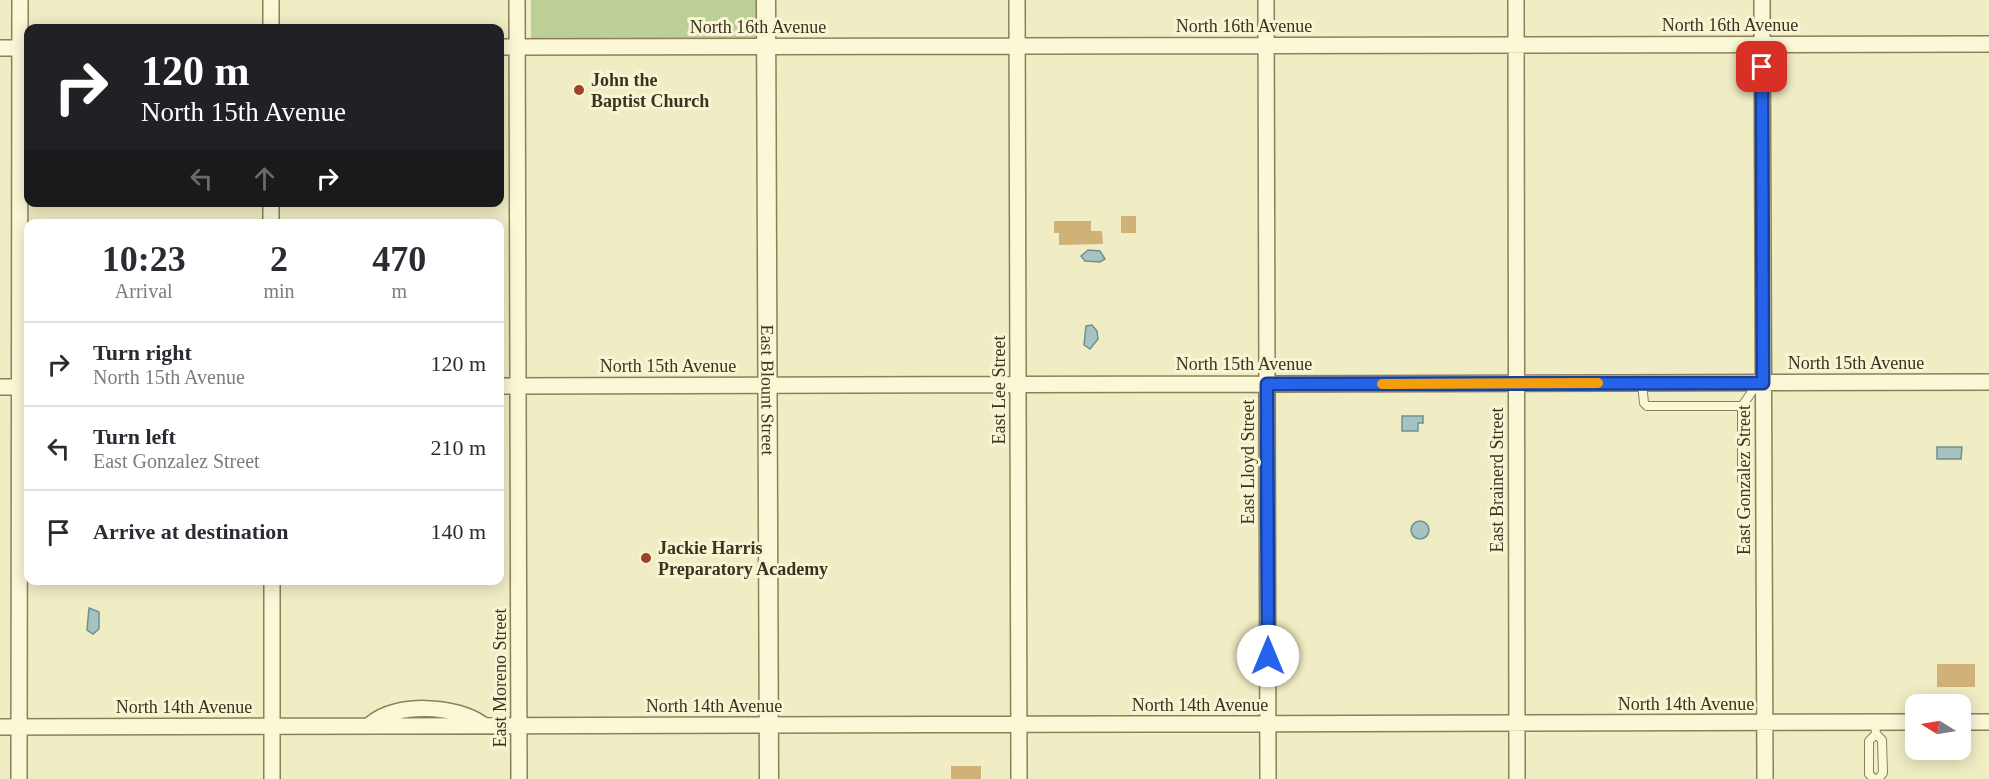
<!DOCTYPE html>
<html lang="en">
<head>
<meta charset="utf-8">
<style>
	body { margin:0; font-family:Georgia,serif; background:#f7f7f7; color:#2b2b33; height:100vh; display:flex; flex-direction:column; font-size:22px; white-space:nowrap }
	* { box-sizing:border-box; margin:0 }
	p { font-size:20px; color:#7c7c81 }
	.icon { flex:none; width:33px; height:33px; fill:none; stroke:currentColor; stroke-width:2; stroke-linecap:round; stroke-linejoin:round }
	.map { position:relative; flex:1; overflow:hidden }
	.panel { position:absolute; left:24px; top:219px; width:480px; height:366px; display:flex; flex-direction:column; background:#fff; border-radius:12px; box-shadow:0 3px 15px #0003 }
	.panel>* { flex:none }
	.banner { position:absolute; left:24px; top:24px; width:480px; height:183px; border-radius:12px; box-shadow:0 3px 15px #0003; background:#202124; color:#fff; overflow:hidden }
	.needle { width:39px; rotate:281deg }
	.tools { position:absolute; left:1905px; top:694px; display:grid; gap:12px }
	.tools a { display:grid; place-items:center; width:66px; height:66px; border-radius:12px; background:#fff; box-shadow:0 3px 15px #0003; font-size:30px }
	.pin { position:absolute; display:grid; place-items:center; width:51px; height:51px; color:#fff; margin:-26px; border-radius:12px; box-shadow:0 3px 9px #0006 }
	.me { position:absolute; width:66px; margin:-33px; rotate:0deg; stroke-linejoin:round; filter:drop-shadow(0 0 4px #0008) }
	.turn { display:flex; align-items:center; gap:21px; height:126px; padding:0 18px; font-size:27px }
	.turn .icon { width:78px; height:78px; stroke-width:2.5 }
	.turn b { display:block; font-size:42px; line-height:51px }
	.lanes { display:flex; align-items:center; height:57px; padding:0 18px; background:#0003; justify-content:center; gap:30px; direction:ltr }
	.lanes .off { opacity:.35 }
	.eta { display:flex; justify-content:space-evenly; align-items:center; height:102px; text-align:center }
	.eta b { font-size:36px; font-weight:800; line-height:42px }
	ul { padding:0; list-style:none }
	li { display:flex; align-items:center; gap:18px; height:84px; padding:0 18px; border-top:2px solid #e1e1e2 }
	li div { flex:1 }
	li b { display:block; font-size:22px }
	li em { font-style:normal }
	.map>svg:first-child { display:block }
	.green { fill:#bbcf97 }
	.water { fill:#a6c3c1; stroke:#6c9291; stroke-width:1.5 }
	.building { fill:#d0b178 }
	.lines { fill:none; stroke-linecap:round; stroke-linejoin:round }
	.service-casing { stroke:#8c8059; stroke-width:10 }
	.minor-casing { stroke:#8c8059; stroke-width:18 }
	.tertiary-casing { stroke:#8c8059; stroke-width:21 }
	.service { stroke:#faf8d7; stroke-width:8 }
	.minor { stroke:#faf8d7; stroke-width:15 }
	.tertiary { stroke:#faf8d7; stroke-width:18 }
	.route-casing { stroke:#184099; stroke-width:15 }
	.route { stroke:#2563eb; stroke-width:10 }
	.slow { stroke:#f59e0b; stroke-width:10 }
	.poi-dot { fill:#9e4126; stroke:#f7f5d4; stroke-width:2 }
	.labels { text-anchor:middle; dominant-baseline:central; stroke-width:6; stroke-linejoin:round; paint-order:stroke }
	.street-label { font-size:18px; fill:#3b331e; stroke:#f7f5d4 }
	.poi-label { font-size:18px; font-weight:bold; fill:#3b331e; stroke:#f7f5d4; text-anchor:start }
</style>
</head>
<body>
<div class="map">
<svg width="1989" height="779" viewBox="0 0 1989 779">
	<rect width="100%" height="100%" fill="#f0edc4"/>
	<path class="green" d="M531 0H757L758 42 531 41Z"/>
	<path class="water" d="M1088 250 1100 251 1105 259 1100 262 1085 261 1081 256Z
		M1092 325 1097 331 1098 339 1090 349 1084 345 1086 326Z
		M1402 416H1423V423H1418V431H1402Z
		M1937 447H1962L1961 459H1937Z
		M1411 530a9 9 0 1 1 18 0a9 9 0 1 1-18 0Z
		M89 608 99 612V629L93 634 87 630Z"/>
	<path class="building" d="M1121 216H1136V233H1121Z
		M1054 221H1091V231H1102L1103 244 1059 245V233H1054Z
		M1937 664H1975V687H1937Z
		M951 766H981V779H951Z"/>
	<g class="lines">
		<g class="service-casing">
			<path id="service" d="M1642 383 1644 403 1647 406H1742
				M1746 484 1742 481V406L1758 383
				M1875 722 1876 734 1882 740 1883 773 1878 779
				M1874 779 1869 774V741L1876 734"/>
		</g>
		<g class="minor-casing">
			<path id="minor" d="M271 0V28
				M517 0 519 779
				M1017 0 1019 779
				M1266 0 1268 779
				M1516 0 1517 779
				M1762 0 1765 779
				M500 47 1989 44
				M0 48H28
				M271 202V224
				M500 386 1989 382
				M0 387H28
				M272 580V779
				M1960 722H1989
				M371 724C396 702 456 705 482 724
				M0 727 1916 722
				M19 779 20 0"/>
		</g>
		<g class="tertiary-casing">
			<g id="tertiary">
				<path id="s1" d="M766 0 769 779"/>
			</g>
		</g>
		<use href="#service" class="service"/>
		<use href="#minor" class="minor"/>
		<use href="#tertiary" class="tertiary"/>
	</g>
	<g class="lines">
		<g class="route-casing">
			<path id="route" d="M1268 656 1267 384 1763 383 1762 67"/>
		</g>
		<use href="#route" class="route"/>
		<path class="slow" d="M1382 384 1598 383"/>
	</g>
	<g class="poi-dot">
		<circle cx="579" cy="90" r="6"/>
		<circle cx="646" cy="558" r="6"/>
	</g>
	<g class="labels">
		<g class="street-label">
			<text x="1730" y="25">North 16th Avenue</text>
			<text x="1244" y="26">North 16th Avenue</text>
			<text x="758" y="27">North 16th Avenue</text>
			<text x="1856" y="363">North 15th Avenue</text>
			<text x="1244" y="364">North 15th Avenue</text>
			<text x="668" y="366">North 15th Avenue</text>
			<text stroke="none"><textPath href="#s1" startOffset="390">East Blount Street</textPath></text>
			<text transform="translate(999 390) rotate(-90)">East Lee Street</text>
			<text transform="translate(1248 462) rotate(-90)">East Lloyd Street</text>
			<text transform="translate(1497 480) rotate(-90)">East Brainerd Street</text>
			<text transform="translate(1744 480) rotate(-90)">East Gonzalez Street</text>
			<text transform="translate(500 678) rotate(-90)">East Moreno Street</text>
			<text x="1686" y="704">North 14th Avenue</text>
			<text x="1200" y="705">North 14th Avenue</text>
			<text x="714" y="706">North 14th Avenue</text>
			<text x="184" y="707">North 14th Avenue</text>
		</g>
		<g class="poi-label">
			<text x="591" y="80">John the<tspan x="591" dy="21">Baptist Church</tspan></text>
			<text x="658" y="548">Jackie Harris<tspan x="658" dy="21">Preparatory Academy</tspan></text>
		</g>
	</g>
</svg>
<div class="tools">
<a><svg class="needle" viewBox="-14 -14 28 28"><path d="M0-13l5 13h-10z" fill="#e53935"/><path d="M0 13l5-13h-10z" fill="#7c7c81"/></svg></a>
</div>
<div class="pin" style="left:1762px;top:67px;background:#d93025"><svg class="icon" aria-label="arrive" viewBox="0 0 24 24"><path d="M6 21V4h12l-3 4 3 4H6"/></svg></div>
<svg class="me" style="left:1268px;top:656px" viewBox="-20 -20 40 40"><circle r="19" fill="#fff"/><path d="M0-13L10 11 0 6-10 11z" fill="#2563eb"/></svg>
<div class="banner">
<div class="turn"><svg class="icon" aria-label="right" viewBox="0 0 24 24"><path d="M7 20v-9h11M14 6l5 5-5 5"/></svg><div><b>120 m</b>North 15th Avenue</div></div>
<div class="lanes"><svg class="icon off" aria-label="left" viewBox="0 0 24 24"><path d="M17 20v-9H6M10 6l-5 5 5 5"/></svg><svg class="icon off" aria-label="ahead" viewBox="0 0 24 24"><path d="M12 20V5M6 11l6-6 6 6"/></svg><svg class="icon" aria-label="right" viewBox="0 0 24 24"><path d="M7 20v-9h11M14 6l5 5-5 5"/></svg></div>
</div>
<section class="panel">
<div class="eta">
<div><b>10:23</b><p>Arrival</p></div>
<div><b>2</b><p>min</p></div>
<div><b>470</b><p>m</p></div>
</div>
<ul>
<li><svg class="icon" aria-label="right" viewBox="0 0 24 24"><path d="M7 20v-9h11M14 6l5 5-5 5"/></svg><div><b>Turn right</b><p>North 15th Avenue</p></div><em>120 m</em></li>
<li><svg class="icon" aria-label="left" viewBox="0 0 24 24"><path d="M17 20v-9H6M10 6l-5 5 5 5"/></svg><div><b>Turn left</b><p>East Gonzalez Street</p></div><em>210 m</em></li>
<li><svg class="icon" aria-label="arrive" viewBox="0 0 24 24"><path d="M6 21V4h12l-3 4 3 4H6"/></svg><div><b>Arrive at destination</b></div><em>140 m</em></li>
</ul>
</section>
</div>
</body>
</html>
